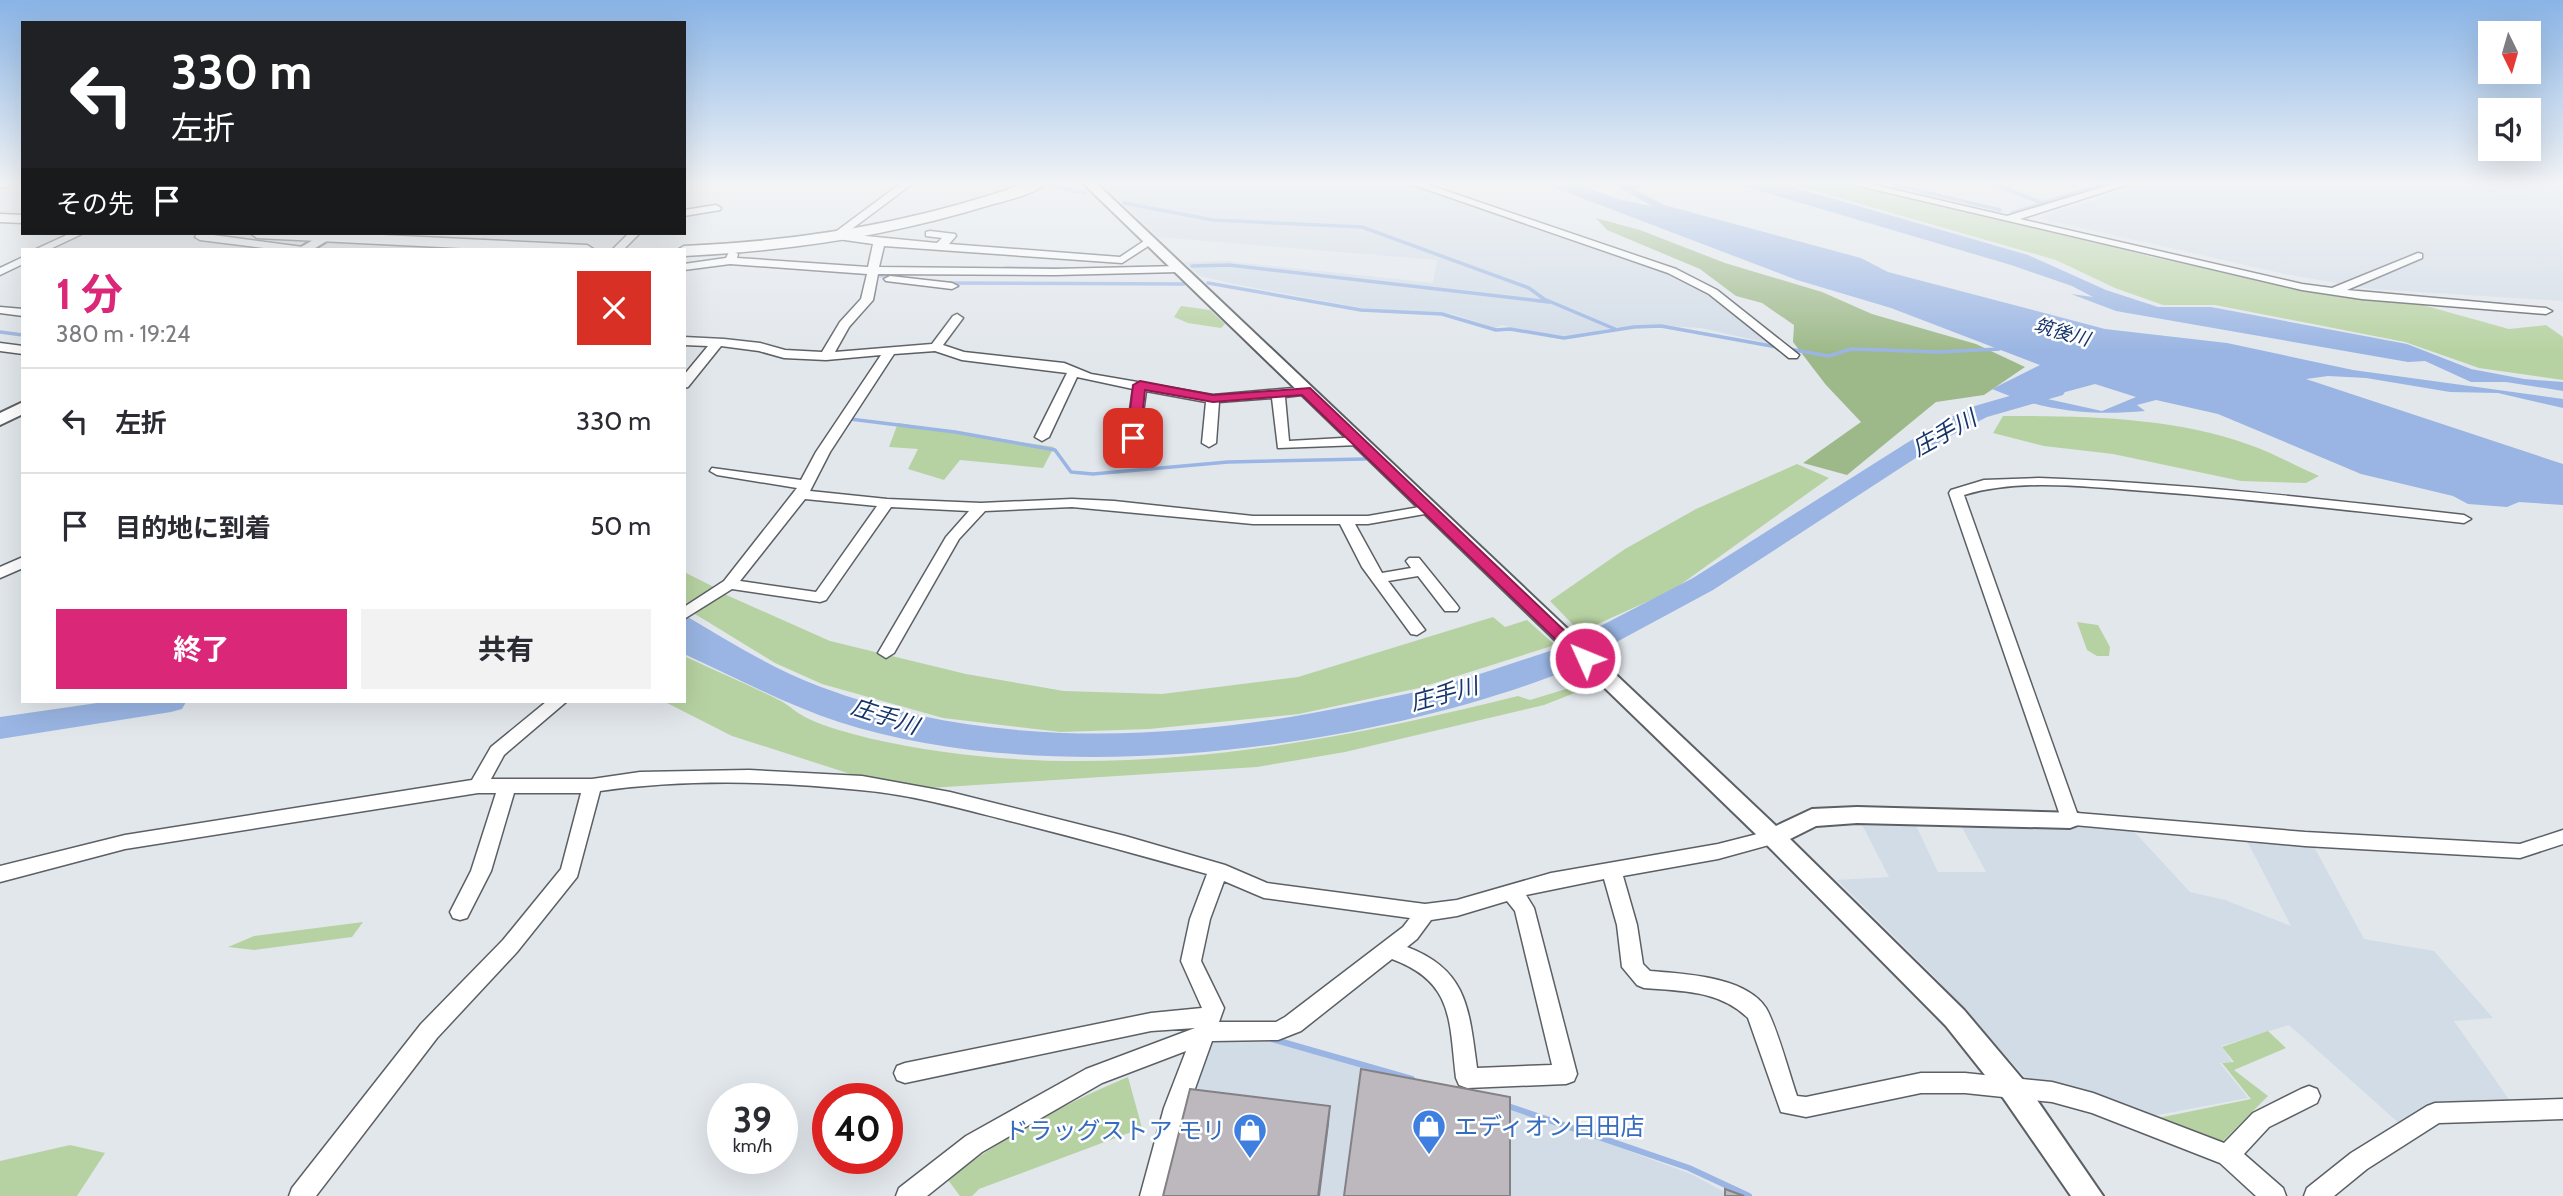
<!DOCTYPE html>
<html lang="ja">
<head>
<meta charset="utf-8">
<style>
	body { margin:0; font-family:Cabin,"Noto Sans JP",sans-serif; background:#f2f2f3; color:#2b2b33; height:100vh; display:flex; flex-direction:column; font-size:26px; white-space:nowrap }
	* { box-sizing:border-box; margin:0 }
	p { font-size:23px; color:#7c7c81 }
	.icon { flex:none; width:38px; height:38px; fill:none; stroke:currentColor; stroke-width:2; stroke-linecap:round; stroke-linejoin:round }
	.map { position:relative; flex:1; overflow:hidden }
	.panel { position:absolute; left:21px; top:248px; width:665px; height:455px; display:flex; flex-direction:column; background:#fff; border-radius:0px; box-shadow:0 7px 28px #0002 }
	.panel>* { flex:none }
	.hud { position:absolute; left:21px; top:21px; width:665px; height:214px; border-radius:0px; box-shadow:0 7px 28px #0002; background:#202124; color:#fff; overflow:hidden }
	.needle { width:46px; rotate:175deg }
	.fabs { position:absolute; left:2478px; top:21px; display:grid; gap:14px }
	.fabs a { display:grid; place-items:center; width:63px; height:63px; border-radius:0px; background:#fff; box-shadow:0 7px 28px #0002; font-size:35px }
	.speed { position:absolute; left:707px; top:1083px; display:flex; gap:14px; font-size:35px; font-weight:700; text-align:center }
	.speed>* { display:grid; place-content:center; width:91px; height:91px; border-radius:50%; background:#fff; box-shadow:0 7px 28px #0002; line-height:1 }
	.speed small { font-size:18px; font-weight:400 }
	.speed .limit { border:10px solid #d22; background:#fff; color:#111 }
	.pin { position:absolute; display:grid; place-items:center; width:60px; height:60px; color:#fff; margin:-30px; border-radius:14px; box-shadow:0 4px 10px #0006 }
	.me { position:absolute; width:77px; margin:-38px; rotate:314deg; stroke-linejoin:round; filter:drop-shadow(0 0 5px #0008) }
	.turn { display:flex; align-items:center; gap:24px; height:147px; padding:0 35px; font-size:32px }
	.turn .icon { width:91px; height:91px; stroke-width:2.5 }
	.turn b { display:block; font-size:49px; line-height:60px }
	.then { display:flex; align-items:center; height:66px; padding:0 35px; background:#0003; gap:14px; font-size:26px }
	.round { display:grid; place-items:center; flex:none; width:74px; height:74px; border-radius:0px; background:#f2f2f3 }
	.head { display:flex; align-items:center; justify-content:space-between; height:119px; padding:0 35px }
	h1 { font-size:42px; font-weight:700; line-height:52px; color:#db2777 }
	.action { display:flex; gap:14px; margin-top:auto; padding:14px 35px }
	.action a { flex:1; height:80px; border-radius:0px; background:#db2777; color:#fff; font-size:28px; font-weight:700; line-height:80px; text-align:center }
	.action a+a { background:#f2f2f3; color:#2b2b33 }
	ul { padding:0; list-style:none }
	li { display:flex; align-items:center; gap:21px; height:105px; padding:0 35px; border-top:2px solid #e1e1e2 }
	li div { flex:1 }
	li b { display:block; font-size:26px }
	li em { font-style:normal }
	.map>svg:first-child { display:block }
	.built { fill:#d2dce7 }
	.green { fill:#b7d2a2 }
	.forest { fill:#9eb989 }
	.water { fill:#9ab5e3; fill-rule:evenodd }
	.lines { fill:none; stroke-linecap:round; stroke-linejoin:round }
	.stream-far1 { stroke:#9ab5e3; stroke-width:3.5 }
	.stream { stroke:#9ab5e3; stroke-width:6 }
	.river { fill:#9ab5e3; fill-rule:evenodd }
	.minor-casing { stroke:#5c6065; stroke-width:3 }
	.tertiary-casing { stroke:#5c6065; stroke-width:4 }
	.secondary-casing { stroke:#5c6065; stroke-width:3 }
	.minor { fill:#fff; fill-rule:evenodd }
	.tertiary { fill:#fff; fill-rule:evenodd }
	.secondary { fill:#fff; fill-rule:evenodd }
	.shaded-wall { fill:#848184 }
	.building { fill:#bcb8bd; stroke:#848184; stroke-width:2 }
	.route { fill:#db2777; stroke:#8e194d; stroke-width:2 }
	.labels { text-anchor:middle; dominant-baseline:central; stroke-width:5; stroke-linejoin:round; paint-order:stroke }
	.far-water-label { font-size:19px; font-style:italic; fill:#15346a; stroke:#fff }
	.water-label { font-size:23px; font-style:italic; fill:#15346a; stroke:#fff }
	.near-shop-label { font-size:24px; fill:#366cbe; stroke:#fff; text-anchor:start }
</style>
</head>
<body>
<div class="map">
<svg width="2563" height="1196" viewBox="0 0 2563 1196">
	<rect width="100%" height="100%" fill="#e2e7ec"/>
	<path class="built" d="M1103 184H1423L1670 269 1726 296 1777 345 1701 328 1649 325 1611 328 1573 337 1536 333 1502 325 1495 328 1453 314 1362 308 1234 284 1200 276 1184 262 1226 261 1433 283 1437 260 1158 237Z
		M2145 184H2563V301L2371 289 2285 274 2038 218Z
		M1859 819H1913L1938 872H1986L1958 820 2130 827 2190 892 2225 900 2291 926 2245 837 2312 843 2364 939 2434 951 2493 1018 2454 1021 2513 1105 2425 1107 2401 1125 2289 1025 2221 1046 2232 1062 2220 1063 2248 1098 2147 1117 2033 1086 1932 974 1837 880 1889 877Z
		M1211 1039 1271 1040 1545 1120 1691 1174 1732 1196H1158Z"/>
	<path class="green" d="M1791 184H1869L2148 256 2335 296 2419 304 2509 329 2546 325 2563 337V380L2479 368 2405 342 2215 305H2163L2115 288 2056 260Z
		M1181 306 1210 310 1225 324 1221 328 1188 323 1174 317Z
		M2003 416C2085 416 2172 417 2250 445 2273 453 2296 466 2319 476L2306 483 2241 481 2113 454 2044 446 1993 433Z
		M898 423 1054 447 1043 468 960 460 944 480 908 469 918 449 889 447Z
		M1797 464 1829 478 1673 590 1580 632 1550 601 1625 549 1696 509Z
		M684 572 716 588 684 608Z
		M722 593 830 641 966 674 1064 691 1162 694 1298 677 1493 617 1505 627 1527 620 1555 645 1419 688 1299 714 1149 729 1061 732 943 718 822 684 775 663 695 614Z
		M2077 622 2098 625 2110 647 2109 656H2097L2087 650Z
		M684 656C716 671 749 685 781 701 790 706 798 714 807 718 825 727 849 733 868 738 1084 788 1306 749 1518 696L1530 700 1586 683 1590 687 1544 705 1345 752 1257 767 915 789 860 777 732 736 665 702H684Z
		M363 922 352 937 254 950 228 947 254 936Z
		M2268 1031 2286 1048 2234 1070 2268 1096 2217 1147 2153 1119 2251 1099 2222 1063 2234 1062 2222 1047Z
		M1128 1077 1142 1128 979 1189 972 1196H960L948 1180C1001 1137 1066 1103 1128 1077Z
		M70 1145 105 1153 77 1196H0V1161Z"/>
	<path class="forest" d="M1596 218 1640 230 1725 263 1822 292 1872 314 1976 344 2025 367 1984 395 1936 402 1847 475 1803 463 1861 422 1826 385 1793 342 1794 325 1762 303 1736 296 1700 269 1607 230Z"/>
	<path class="water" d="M1545 184H1577L1620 200 1652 206 1614 184H1642L1634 189 1664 205 1861 258 1888 272 2105 329 2227 343 2353 370 2563 399V408L2498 393 2450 392 2366 378 2328 376 2306 379 2563 464V505L2519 502 2507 507 2468 504 2453 496 2361 474 2218 414 2156 400 2137 405 2145 411C2089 416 2044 411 1992 389L2040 365 1891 308 1797 280ZM2095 384 2136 397 2102 411 2043 398Z
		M1736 184H1782L2028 255 2106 290 2158 307H2211L2407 344 2471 369 2524 379 2563 382V391L2506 382H2471L2425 361 2408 362 2116 311 2071 294 2093 297 2072 286 2011 265Z
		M686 616C730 642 773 669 821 687 996 752 1190 741 1368 702 1395 696 1424 691 1450 683 1486 673 1521 660 1556 649L1576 667C1370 750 1053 791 839 722 786 705 735 677 684 654Z"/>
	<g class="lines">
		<path class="stream-far1" d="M1891 184 2000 210
			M1994 184 2042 203
			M1054 186 1085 193
			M1124 203 1213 220 1362 227 1529 288 1544 299 1615 329
			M2012 213 2104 184
			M1192 266 1229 265 1549 302
			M1005 268 1070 269
			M874 275 894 277
			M948 283 1184 284
			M1208 283 1361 310 1442 314 1496 330 1510 329 1564 338 1634 327 1661 326 1777 347
			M0 332 23 335
			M1789 349 1829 356 1851 349 1939 352 1999 349
			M850 419 955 432 1055 450 1071 472 1093 474 1228 462 1365 459"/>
		<path class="stream" d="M1272 1039 1412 1079
			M1508 1106 1689 1168 1749 1196"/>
		<path class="river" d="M2055 383 2063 385 2066 390 2063 395 1987 417 1948 437 1713 590 1559 673 1532 681 1521 678 1517 671 1521 664 1537 659 1693 578 1932 427 1971 407Z
			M104 702H186L182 709 171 712 0 739V717Z"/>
		<g class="minor-casing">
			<path id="minor" d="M11 184 5 188 0 185 1 184Z
				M900 184H912L845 234 937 243 942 238 926 236V232L930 231 955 234 956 236 949 244 1120 257 1147 239 1156 241 1122 263 884 246 879 267 1055 269 1179 266 1185 269 1179 272 1055 275 878 274 873 300 849 327 835 352 932 344 953 316 957 314 963 318 943 345 964 352 1064 363 1091 374 1213 395 1305 387 1311 391 1310 394 1285 397 1289 441 1360 437 1367 441 1360 445 1278 448 1272 398 1219 402 1216 443 1209 447 1202 443 1206 402 1146 391 1137 458 1130 462 1123 458 1133 389 1077 377 1049 437 1042 441 1035 437 1067 373 962 360 935 351 894 354 830 452 810 491 887 499 981 503 1072 499 1114 501 1253 516H1368L1431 505 1436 506 1438 509 1436 512 1368 524H1355L1382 573 1411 568 1406 561 1409 558H1419L1457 605 1459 608 1457 611H1445L1418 576 1388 581 1425 630 1417 635 1411 634 1362 567 1340 524H1253L1072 507 985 511 959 539 894 653 886 658 878 653 946 537 969 511 891 507 826 600 820 602 732 589 684 619V607L724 581 797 488 717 475 710 471 712 468 801 480 816 452 881 355 826 360 784 358 759 351 721 346 688 387 684 388V375L708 346 684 345V337L724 339 760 343 785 350 822 352 840 322 861 299 867 274 730 264 684 270V264L726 258 729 252 733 251 738 254 737 258 868 267 873 244 838 239 834 233ZM805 499 877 506 816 592 740 581Z
				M1411 184H1426L1676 269 1717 290 1799 355 1797 358H1789L1709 294 1668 273Z
				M1851 184H1870L2007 216 2113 184H2129L2020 219 2302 284 2332 288 2418 253 2422 254V258L2347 290 2546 308 2552 311 2546 314 2362 299 2302 290Z
				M716 205 721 208 720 210 684 216V210Z
				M71 233H84L48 250H34Z
				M198 233 303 247 308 250H279L200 240 195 237Z
				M629 233H640L623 250H612Z
				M23 257V264L0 275V268Z
				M890 276 952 283 958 286 952 289 886 281 884 279Z
				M0 307 23 309V316L0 313Z
				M0 343 23 346V354L0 351Z
				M2039 478C2181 483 2323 499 2464 515L2471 519 2464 523C2358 511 2251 499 2145 491 2087 487 2020 478 1964 495L2077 813 2305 832 2520 844 2563 830V844L2520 858 2305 846 2063 824 1949 493 1951 490 1984 480Z
				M23 557V568L0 578V567Z
				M546 702H566L504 755 491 779H592L640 772 749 770 862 776 950 792 1125 836 1225 865 1267 883 1425 904 1457 900 1551 873 1718 844 1773 830 1780 832 1783 837 1780 842 1718 859 1623 876 1637 925 1643 964 1650 971C1684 974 1745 976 1766 1008 1777 1027 1789 1073 1797 1096L1806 1097 1921 1073H1965L2052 1082 2093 1093 2224 1143 2253 1113 2301 1089 2309 1086 2317 1089 2320 1096 2317 1103 2269 1127 2244 1154 2283 1188 2286 1196H2256L2220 1163 2092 1113 2052 1102 1965 1093H1921L1806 1117 1781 1112 1748 1018C1719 990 1682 991 1644 988L1637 985 1622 967 1617 925 1604 879 1526 895 1534 908 1577 1074 1574 1081 1566 1084 1467 1088 1459 1085 1456 1078C1449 1020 1454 982 1392 959L1301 1031 1278 1040 1212 1041 1188 1108 1164 1196H1140L1164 1108 1186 1051 1102 1083 982 1152 927 1196H896L899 1188 966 1136 1086 1069 1195 1028 1151 1031 905 1083 897 1080 894 1073 897 1066 905 1063 1151 1013 1202 1008 1181 961 1190 919 1207 874C1140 855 1073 837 1006 820 959 808 909 794 860 790 775 781 685 779 600 791L577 877 517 952 437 1038 316 1196H289L292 1188 421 1024 503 940 561 869 581 793H514L491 871 467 918 460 920 453 918 450 912 471 871 496 793H478L125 849 0 882V866L125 835 472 780 491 747ZM1224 881 1264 898 1410 918 1403 927 1285 1017 1276 1022H1219L1224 1008 1201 961 1210 919ZM1507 901 1515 911 1552 1065 1477 1068C1469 1010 1468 970 1407 947L1417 939 1431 920 1457 916Z
				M2563 1099V1119L2439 1123 2367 1169 2334 1196H2304L2307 1188 2351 1153 2427 1106 2435 1103Z"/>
		</g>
		<g class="tertiary-casing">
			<path id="tertiary" d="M1084 184H1097L1776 826 1812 809 1857 807 2078 813 2082 819 2078 825 2070 828 1857 823 1816 826 1790 839 1964 1010 2024 1081 2103 1196H2071L2004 1099 1946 1026 1765 843Z
				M325 233H340L312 250H296Z
				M23 402V414L0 425V413Z"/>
		</g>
		<g class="secondary-casing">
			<path id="secondary" d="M1024 184H1045C1033 195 1007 200 990 205 890 236 789 251 684 256V250H677L684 246C801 241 913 223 1024 184Z
				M0 214 23 215V223L0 222Z
				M250 233H341L587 245 595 250H502L257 238Z"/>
		</g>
		<use href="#minor" class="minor"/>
		<use href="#tertiary" class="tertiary"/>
		<use href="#secondary" class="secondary"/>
	</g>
	<path class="shaded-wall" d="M1330 1106 1329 1124 1320 1196H1318Z"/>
	<path class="building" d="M1361 1069 1510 1097V1196H1344Z
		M1190 1089 1330 1106 1318 1196H1163Z
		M1725 1189 1744 1196H1725Z"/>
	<linearGradient id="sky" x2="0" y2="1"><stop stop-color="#89b4e6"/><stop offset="0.52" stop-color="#f2f4f6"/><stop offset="1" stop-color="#f2f4f6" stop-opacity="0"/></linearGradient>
	<rect width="2563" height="352" fill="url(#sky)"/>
	<path class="route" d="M1140 381 1213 395 1310 388 1593 658 1591 662H1579L1302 395 1213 402 1145 390 1140 438 1133 442 1127 438 1133 385Z"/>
	<defs>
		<g id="shop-pin" transform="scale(1.75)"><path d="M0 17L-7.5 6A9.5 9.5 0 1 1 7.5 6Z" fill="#3f7fe0" stroke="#fff"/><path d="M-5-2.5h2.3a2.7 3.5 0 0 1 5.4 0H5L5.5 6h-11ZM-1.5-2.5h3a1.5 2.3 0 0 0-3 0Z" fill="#fff"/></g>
	</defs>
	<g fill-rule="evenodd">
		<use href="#shop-pin" x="1429" y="1126"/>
		<use href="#shop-pin" x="1250" y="1130"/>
	</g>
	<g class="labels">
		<g class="far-water-label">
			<text transform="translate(2062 332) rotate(16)">筑後川</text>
		</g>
		<g class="water-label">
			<text transform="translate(1944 433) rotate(-29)">庄手川</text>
			<text transform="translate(1444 694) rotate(-15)">庄手川</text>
			<text transform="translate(885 716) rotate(18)">庄手川</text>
		</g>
		<g class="near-shop-label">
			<text x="1454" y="1126">エディオン日田店</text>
			<text x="1226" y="1130" text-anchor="end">ドラッグストア モリ</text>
		</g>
	</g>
</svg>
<div class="fabs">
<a><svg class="needle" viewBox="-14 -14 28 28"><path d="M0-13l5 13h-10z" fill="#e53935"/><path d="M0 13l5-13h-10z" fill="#7c7c81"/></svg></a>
<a><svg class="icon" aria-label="sound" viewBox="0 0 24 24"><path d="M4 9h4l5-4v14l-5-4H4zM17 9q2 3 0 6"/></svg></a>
</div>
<div class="speed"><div>39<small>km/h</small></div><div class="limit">40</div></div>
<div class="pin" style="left:1133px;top:438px;background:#d93025"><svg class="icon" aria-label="arrive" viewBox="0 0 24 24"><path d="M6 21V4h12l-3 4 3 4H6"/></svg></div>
<svg class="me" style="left:1585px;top:658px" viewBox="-20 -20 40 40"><circle r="17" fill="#db2777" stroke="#fff" stroke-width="3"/><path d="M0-11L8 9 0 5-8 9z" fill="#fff"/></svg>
<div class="hud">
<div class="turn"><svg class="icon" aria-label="left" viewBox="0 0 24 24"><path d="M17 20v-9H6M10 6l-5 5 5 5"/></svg><div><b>330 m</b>左折</div></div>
<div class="then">その先<svg class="icon" aria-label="arrive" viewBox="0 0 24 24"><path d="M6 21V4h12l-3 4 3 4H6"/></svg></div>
</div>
<section class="panel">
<div class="head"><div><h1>1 分</h1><p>380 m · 19:24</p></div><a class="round" style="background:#d93025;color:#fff"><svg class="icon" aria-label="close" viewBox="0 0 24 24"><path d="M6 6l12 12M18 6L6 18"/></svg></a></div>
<ul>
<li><svg class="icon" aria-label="left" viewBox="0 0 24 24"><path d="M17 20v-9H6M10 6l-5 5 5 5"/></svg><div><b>左折</b></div><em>330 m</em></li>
<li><svg class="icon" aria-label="arrive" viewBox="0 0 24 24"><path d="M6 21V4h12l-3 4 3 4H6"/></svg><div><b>目的地に到着</b></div><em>50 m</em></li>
</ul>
<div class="action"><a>終了</a><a>共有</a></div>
</section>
</div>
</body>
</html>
